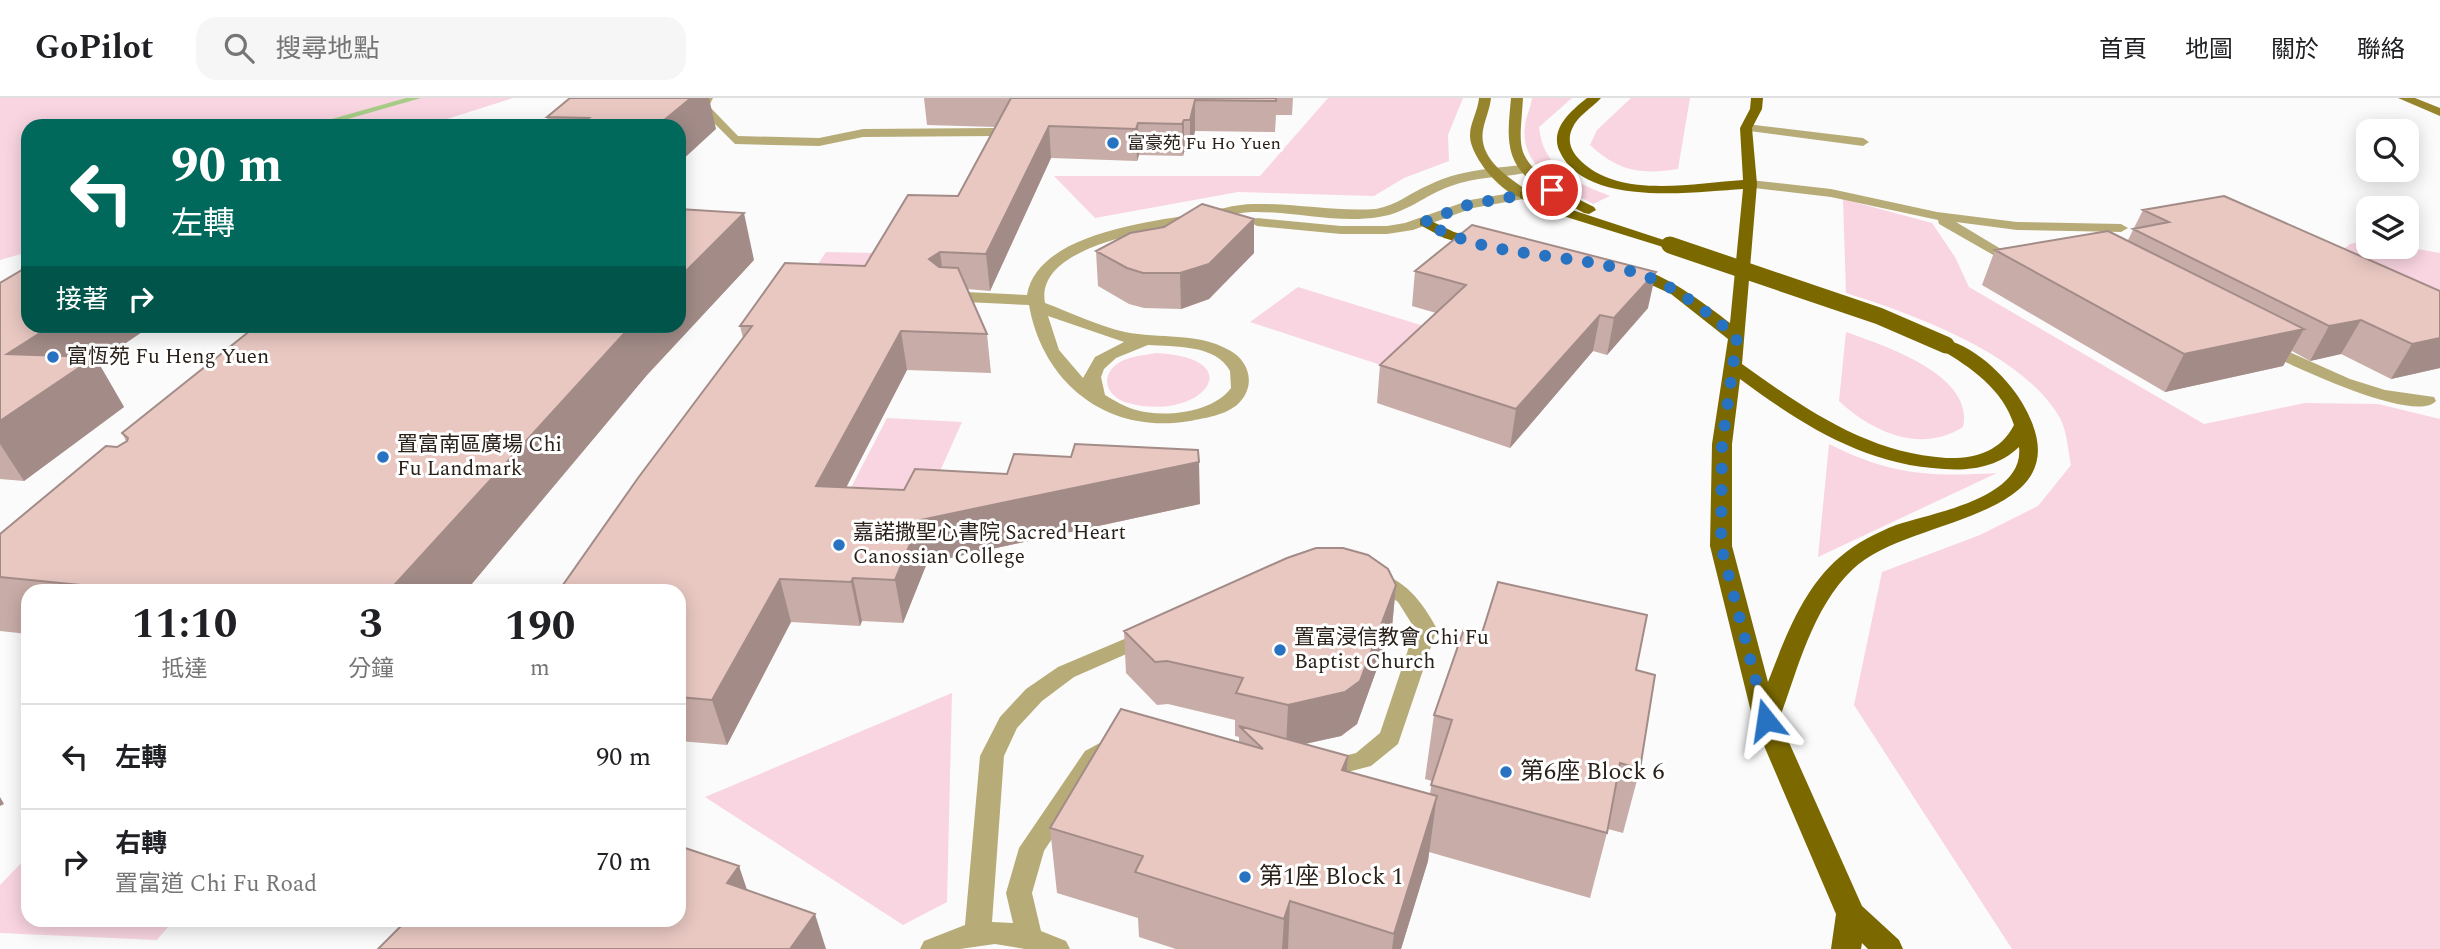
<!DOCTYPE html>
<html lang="zh-TW">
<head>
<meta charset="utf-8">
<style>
	body { margin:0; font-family:Spectral,"Noto Sans TC",serif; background:#f6f6f6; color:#202124; height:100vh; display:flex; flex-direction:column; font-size:26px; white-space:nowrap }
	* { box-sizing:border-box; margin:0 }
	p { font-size:23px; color:#757577 }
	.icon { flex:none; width:38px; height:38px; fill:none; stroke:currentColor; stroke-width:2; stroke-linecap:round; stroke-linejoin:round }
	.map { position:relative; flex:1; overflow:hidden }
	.side { position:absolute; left:21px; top:486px; width:665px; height:343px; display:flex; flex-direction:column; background:#fff; border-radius:21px; box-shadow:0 4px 18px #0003 }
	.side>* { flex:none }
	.banner { position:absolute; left:21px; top:21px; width:665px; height:214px; border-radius:21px; box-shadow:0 4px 18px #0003; background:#00695c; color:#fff; overflow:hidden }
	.controls { position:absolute; left:2356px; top:21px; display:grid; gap:14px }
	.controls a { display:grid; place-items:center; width:63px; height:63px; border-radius:14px; background:#fff; box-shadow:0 4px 18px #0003; font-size:35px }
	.pin { position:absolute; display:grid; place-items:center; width:60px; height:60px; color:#fff; margin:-30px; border:4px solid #fff; border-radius:50%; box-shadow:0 2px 7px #0007 }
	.me { position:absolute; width:77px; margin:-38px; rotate:345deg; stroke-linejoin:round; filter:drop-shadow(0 0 5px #0008) }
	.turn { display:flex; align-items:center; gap:24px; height:147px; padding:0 35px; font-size:32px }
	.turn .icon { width:91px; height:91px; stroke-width:2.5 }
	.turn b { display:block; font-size:49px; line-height:60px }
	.then { display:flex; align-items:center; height:66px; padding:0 35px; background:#0003; gap:14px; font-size:26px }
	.eta { display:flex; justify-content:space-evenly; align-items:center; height:119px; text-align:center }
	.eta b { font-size:42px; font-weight:700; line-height:49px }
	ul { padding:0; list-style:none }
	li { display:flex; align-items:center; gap:21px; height:105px; padding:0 35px; border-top:2px solid #e0e0e0 }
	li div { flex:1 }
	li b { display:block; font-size:26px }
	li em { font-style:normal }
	header { display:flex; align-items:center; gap:42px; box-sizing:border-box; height:98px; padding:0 35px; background:#fff; border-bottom:2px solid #e0e0e0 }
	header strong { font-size:33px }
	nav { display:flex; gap:38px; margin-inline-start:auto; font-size:24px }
	.search { width:490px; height:63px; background:#f6f6f6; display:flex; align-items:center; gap:18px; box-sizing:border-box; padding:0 24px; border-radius:21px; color:#757577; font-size:26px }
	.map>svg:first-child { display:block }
	.green { fill:#f9d5e1 }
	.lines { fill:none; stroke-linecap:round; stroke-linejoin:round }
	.stream { fill:#a7cc88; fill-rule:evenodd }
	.lane { fill:#b7ac77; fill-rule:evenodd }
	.street { fill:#b7ac77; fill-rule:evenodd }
	.secondary { fill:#97852d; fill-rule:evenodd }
	.primary { fill:#7b6900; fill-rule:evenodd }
	.primary-bridge-far1 { stroke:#7b6900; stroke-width:14 }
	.primary-bridge { stroke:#7b6900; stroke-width:17 }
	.wall { fill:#c8aca7 }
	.shaded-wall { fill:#a38c88 }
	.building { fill:#e9c8c2; stroke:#a38c88; stroke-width:2 }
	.route { stroke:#2872c2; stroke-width:12; stroke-dasharray:0 21.6 }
	.poi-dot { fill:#2872c2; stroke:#fff; stroke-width:2.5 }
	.labels { text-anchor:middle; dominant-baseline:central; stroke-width:6; stroke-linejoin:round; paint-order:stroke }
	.far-poi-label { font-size:18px; fill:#2a211a; stroke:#fff; text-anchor:start }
	.poi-label { font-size:21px; fill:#2a211a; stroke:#fff; text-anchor:start }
	.near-poi-label { font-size:24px; fill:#2a211a; stroke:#fff; text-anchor:start }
</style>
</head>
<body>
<header>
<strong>GoPilot</strong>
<div class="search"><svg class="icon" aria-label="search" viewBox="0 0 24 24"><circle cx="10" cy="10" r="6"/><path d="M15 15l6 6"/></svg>搜尋地點</div>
<nav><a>首頁</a><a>地圖</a><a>關於</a><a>聯絡</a></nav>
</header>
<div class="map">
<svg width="2440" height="851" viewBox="0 0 2440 851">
	<rect width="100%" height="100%" fill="#fbfbfb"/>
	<path class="green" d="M0 0H513L425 28H28V154L0 162Z
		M1328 0H1463L1448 37 1449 63 1404 80 1374 98 1238 94 1095 120 1054 78H1260Z
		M1532 0H1572L1539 29C1543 70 1574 84 1610 98L1593 106C1562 88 1519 70 1525 27 1526 18 1531 9 1532 0Z
		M1631 0H1690L1678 71C1641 77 1618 73 1590 47L1597 32Z
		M1843 101 1932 125 1955 159 1969 189 2204 326 2305 305 2378 306 2440 321V851H2012L1854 607 1882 474 1980 437 2038 408 2071 367C2068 353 2067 333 2060 320 2024 256 1913 216 1846 195Z
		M2365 143 2368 144V149H2406L2440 155V221L2341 153 2350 146Z
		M826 154 879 155 852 201 796 199Z
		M1298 189 1443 234 1399 273 1250 224Z
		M1846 234C1885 248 1975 277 1963 329 1921 356 1872 334 1839 303Z
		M1156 255C1254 260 1201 325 1128 305 1103 298 1099 273 1124 262 1134 258 1145 257 1156 255Z
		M887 320 962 324 924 409 843 405Z
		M1829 346C1891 377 1929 379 1997 375L1818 459Z
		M952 595 947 804 903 827 705 699Z
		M28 758V822L173 823 157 842 0 835V787Z"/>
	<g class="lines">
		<path class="stream" d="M406 0H421L323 28H307Z"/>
		<path class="lane" d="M701 0H713L709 8 738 38 819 40 863 31 994 30 1000 34 994 38 863 39 819 48 735 46 699 10Z
			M1746 26 1863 40 1869 44 1863 48 1742 32V28Z
			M1750 82 1831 91 1937 114 2017 124 2121 126 2128 130 2121 134 2017 132 1956 124 2021 163 2023 166 2016 170 1939 126 1938 122 1831 99 1745 89V83Z
			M2267 244 2350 281 2385 292 2434 299 2436 303C2415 327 2288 266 2261 252V246Z
			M1373 473C1405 481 1422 503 1437 531L1398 646 1371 668 1324 680 1316 677 1312 671 1316 665 1356 655 1380 635 1415 531 1398 504 1363 479 1366 474Z
			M1148 531 1156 533 1159 538 1156 543 1074 579 1042 603 1017 630 1004 658 992 824 1013 825 1006 795 1019 750 1085 653 1109 640 1117 643 1121 649 1117 655 1101 665 1044 753 1032 795 1041 833 1066 843 1070 851H1025L995 846 960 851H920L924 843 965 827 980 658 1000 619 1026 591 1058 569Z"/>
		<path class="street" d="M1524 67 1529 68V74C1503 80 1476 78 1451 88 1425 97 1407 115 1379 119 1337 126 1294 113 1252 114 1234 115 1217 121 1200 124 1161 131 1034 146 1045 205 1072 215 1098 228 1125 234 1160 241 1197 234 1229 252 1250 263 1256 288 1239 305 1227 317 1205 320 1190 323 1108 337 1043 286 1029 207L945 203 937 198 945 193 1027 197C1037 136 1148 124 1196 116 1215 113 1234 106 1254 106 1295 105 1335 114 1376 111 1398 107 1411 94 1431 86 1460 72 1493 70 1524 67ZM1048 218 1124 244 1095 259 1083 280 1059 252ZM1148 247C1174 249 1216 246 1230 273L1231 290C1213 315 1163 320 1136 312 1125 309 1115 303 1105 297L1101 279 1104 271 1116 260Z
			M1552 88 1559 92 1557 95 1473 110 1413 132 1387 136H1341L1257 128 1250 124 1257 120 1341 128H1387L1405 125 1470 102Z"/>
		<path class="secondary" d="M593 0H611L554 28H539L573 7Z
			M1479 0H1491C1490 11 1485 21 1483 32 1478 61 1509 80 1530 94V100C1508 105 1469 59 1470 37 1470 25 1478 13 1479 0Z
			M1511 0H1523C1520 50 1513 58 1557 89V95C1547 97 1541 91 1533 85 1503 61 1508 35 1511 0Z
			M2398 0H2415L2440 10V18Z"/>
		<path class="primary" d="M1587 0H1601C1592 10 1577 18 1572 31 1567 42 1571 52 1578 60 1616 102 1693 85 1743 82L1740 30 1750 11 1751 0H1763L1762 11 1752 30 1757 86 1742 266C1805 311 1867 355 1946 360 1975 361 2000 354 2014 327 2003 291 1970 269 1940 251L1937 247 1940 243 1946 242C1977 249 2011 283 2025 310 2087 423 1909 417 1853 471 1812 510 1798 571 1779 622L1862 808 1899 842 1903 851H1868L1862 845 1861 851H1831L1836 816 1753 622 1710 448 1712 346 1728 241 1671 196 1621 173 1623 170C1650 163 1709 209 1730 225L1743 91C1694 94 1583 110 1559 52 1550 30 1572 12 1587 0ZM1740 281C1802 327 1865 367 1944 371 1971 373 1998 369 2019 349 2025 400 1932 415 1896 427 1876 435 1856 445 1840 459 1803 490 1785 540 1768 584L1732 448V346Z
			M1552 88 1594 109 1596 112 1589 116 1584 115 1547 95 1545 92Z
			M1525 93 1557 107 1676 146 1668 151 1663 149 1547 113 1520 100V94Z
			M1425 120 1454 134 1489 144 1492 147 1484 152 1444 140 1420 127V121Z"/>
		<path class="primary-bridge-far1" d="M1668 146 1675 148"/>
		<path class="primary-bridge" d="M1670 147 1879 218 1946 247"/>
	</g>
	<path class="wall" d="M570 0 716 31 679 28H549L547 19Z
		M924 0H1293L1292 17H1276L1275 34 1195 33 1190 54H1184L1183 58 1139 57 1137 63 1051 60 990 193 967 191 987 236 991 275 907 272 846 390 1200 406 927 465 903 525 862 523 860 528 791 524 727 647 679 643V494L743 240 740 228 865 168 958 98 995 29 927 27Z
		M2143 112 2440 193V270L2391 281 2341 256 2310 263 2292 253 2283 268 2165 294 1982 187 1995 152 2128 142Z
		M1254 121V155L1209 201 1181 211 1144 210 1129 206 1098 188 1096 153Z
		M754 162 647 277 465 494H28V536L0 533V436L126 343 122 335 404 231 679 228Z
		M1415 173 1648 210 1607 257 1593 253 1510 350 1377 305 1380 267 1436 215 1412 208Z
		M0 185 98 264 124 309 24 383 0 381Z
		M1396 487 1392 529 1357 626 1341 638 1305 646 1348 658 1347 673 1430 696 1432 683 1425 681 1434 617 1636 572 1640 671 1623 735 1608 731 1590 800 1429 754 1428 763 1401 851H1176L1139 839 1138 820 1057 795 1050 730 1239 644V639L1235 638V622L1168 606 1157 607 1126 575 1124 533Z"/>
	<path class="shaded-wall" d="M691 0H709L716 31 679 65V28H657Z
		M1195 2V33L1190 54V22Z
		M1184 22V54L1183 58 1182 26Z
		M1138 25 1139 57 1137 63 1136 31Z
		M1049 28 1051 60 990 193 986 156Z
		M744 115 754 162 647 277 465 494H388L631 228H679V180Z
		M1254 121V155L1209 201 1181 211 1180 175Z
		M940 154 945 190 929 161Z
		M1656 174 1648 210 1607 257 1614 220Z
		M1600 217 1593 253 1510 350 1516 311Z
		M2361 222 2341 256 2310 263 2329 228Z
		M51 228H151L98 264 124 309 24 383 0 346V323L7 256Z
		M2304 231 2283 268 2165 294 2184 256Z
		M901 233 907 272 825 430 816 388Z
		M2440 240V270L2391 281 2412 246Z
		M1199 364 1200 406 927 465 903 525 895 482 920 422Z
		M853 480 862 523 860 528 851 484Z
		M780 481 791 524 727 647 712 602Z
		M1396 487 1392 529 1357 626 1341 638 1286 650 1288 607Z
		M1348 658 1343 723 1342 672Z
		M1437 698 1428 763 1401 851H1392L1394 836Z
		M0 699 4 706 0 708Z
		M739 768 761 833 727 785Z
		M1290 803 1288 851H1282L1284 821Z
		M815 816 826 851H790Z"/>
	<path class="building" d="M570 0H691L657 28H578L589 20 547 19Z
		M1011 0H1276V3L1195 2 1190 22H1184L1182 26 1138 25 1136 31 1049 28 986 156 940 154 929 161 939 169 958 170 987 236 901 233 816 388 904 392 915 371 1007 376 1014 356 1071 359 1075 346 1198 352 1199 364 920 422 895 482 853 480 851 484 780 481 712 602 679 599V494H558L638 380 752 228H740L785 165 865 168 908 97 958 98Z
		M2224 98 2440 193V240L2412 246 2361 222 2329 228 2133 131 2169 124 2143 112Z
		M1202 106 1254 121 1209 166 1180 175H1143L1127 170 1096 153 1130 135 1164 129Z
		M679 111 744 115 679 180Z
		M1472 127 1656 174 1614 220 1600 217 1516 311 1380 267 1466 187 1415 173Z
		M2108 133 2304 231 2184 256 1995 152Z
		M27 169 28 170V228H51L7 256 95 259 0 323V185Z
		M256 228H370L404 231 408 228H631L388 494H151L0 479V436L106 348 117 349 127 343 128 340 122 335Z
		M1316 450H1343L1368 457 1388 471 1396 487 1360 583 1345 594 1288 607 1236 595 1243 580 1167 563 1155 564 1124 533 1287 460Z
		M1498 484 1647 517 1636 572 1655 577 1640 671 1620 665 1607 735 1431 687 1452 622 1434 617 1464 531 1482 535Z
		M1121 611 1263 651 1239 628 1348 658 1342 672 1437 698 1394 836 1290 803 1284 821 1135 774 1143 758 1050 730Z
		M679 748 739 768 727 785 815 816 790 851H378L407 822H679Z"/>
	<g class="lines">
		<path class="route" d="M1552 92 1470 106 1424 124C1492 164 1576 152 1648 179 1682 192 1709 217 1737 239L1722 346 1721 448 1766 622"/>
	</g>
	<g class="poi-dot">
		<circle cx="1113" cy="45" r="7"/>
		<circle cx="53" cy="259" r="7"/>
		<circle cx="383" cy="359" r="7"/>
		<circle cx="839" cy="447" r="7"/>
		<circle cx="1280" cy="552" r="7"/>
		<circle cx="1506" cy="674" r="7"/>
		<circle cx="1245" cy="779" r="7"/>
	</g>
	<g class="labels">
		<g class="far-poi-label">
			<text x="1127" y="45">富豪苑 Fu Ho Yuen</text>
		</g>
		<g class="poi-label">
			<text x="67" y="259">富恆苑 Fu Heng Yuen</text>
			<text x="397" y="347">置富南區廣場 Chi<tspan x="397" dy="24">Fu Landmark</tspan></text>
			<text x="853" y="435">嘉諾撒聖心書院 Sacred Heart<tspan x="853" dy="24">Canossian College</tspan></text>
			<text x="1294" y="540">置富浸信教會 Chi Fu<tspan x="1294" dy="24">Baptist Church</tspan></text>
		</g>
		<g class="near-poi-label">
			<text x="1520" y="674">第6座 Block 6</text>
			<text x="1259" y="779">第1座 Block 1</text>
		</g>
	</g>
</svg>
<div class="controls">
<a><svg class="icon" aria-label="search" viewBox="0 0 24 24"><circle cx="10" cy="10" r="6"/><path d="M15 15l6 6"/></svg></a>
<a><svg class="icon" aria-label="layers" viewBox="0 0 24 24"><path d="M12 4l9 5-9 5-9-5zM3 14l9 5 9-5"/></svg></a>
</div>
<div class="pin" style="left:1552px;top:92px;background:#d93025"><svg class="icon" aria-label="arrive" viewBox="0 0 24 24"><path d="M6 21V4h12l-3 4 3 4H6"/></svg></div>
<svg class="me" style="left:1766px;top:622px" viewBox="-20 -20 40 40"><path d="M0-17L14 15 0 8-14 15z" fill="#2872c2" stroke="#fff" stroke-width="4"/></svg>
<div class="banner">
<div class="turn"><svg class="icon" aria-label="left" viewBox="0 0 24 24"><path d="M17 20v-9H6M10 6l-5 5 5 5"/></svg><div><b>90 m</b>左轉</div></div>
<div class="then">接著<svg class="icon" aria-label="right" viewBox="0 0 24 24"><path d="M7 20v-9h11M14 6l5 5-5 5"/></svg></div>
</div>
<section class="side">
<div class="eta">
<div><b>11:10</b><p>抵達</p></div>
<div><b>3</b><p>分鐘</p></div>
<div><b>190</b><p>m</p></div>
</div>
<ul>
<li><svg class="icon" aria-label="left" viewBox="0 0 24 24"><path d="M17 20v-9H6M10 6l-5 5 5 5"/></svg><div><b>左轉</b></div><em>90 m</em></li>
<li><svg class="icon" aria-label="right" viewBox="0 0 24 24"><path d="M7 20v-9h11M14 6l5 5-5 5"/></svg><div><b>右轉</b><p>置富道 Chi Fu Road</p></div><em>70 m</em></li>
</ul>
</section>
</div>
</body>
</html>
